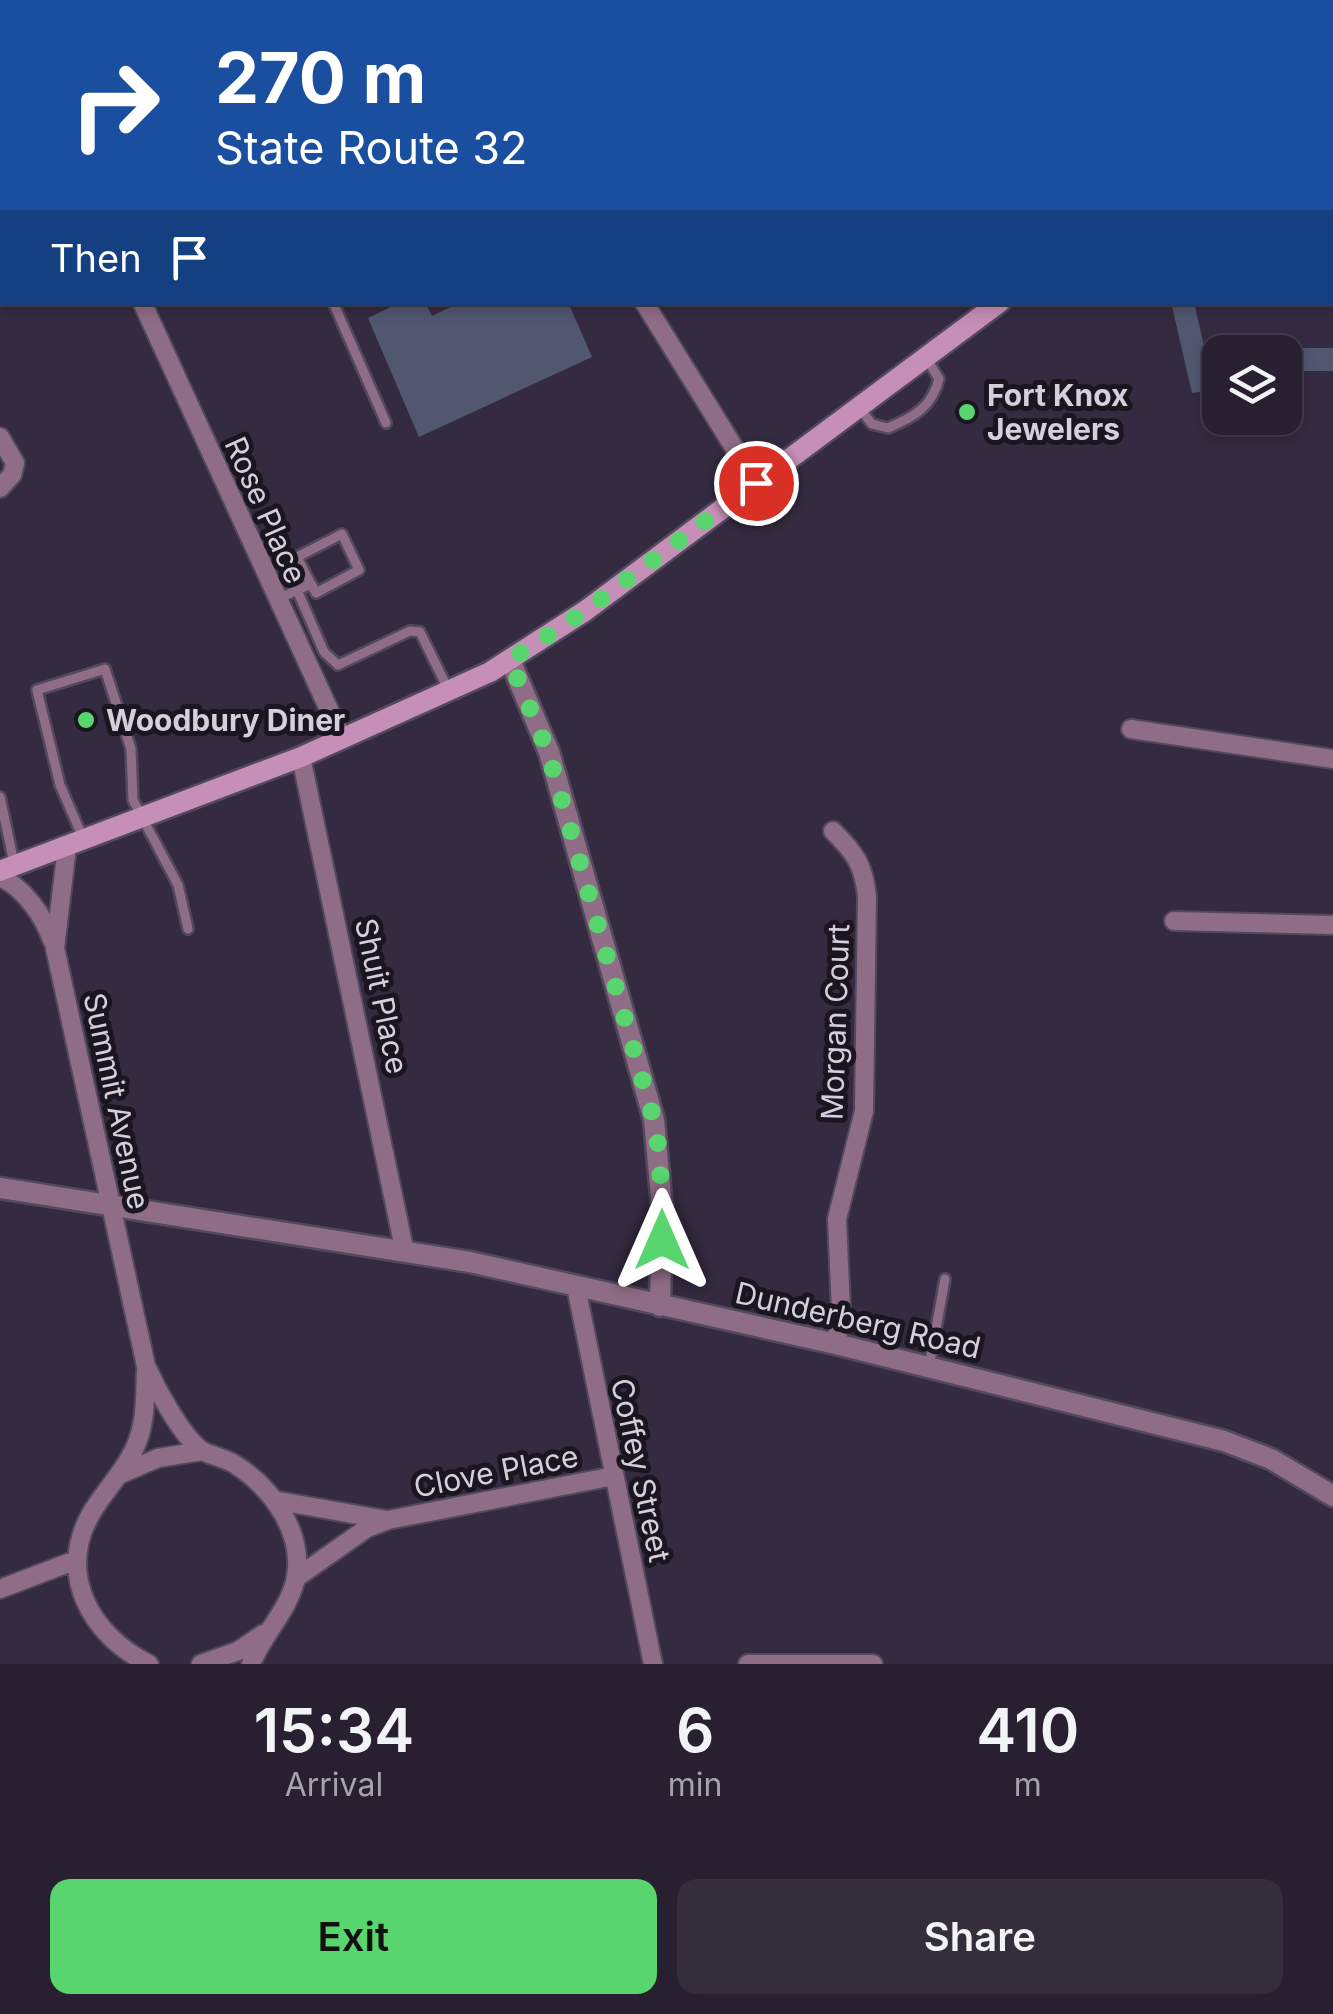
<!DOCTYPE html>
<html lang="en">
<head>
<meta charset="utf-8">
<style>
	body { margin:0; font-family:Inter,sans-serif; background:#342d3c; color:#f1f3f6; height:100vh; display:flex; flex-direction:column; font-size:38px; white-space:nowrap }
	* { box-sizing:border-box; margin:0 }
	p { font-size:32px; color:#a5a3ab }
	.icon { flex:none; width:55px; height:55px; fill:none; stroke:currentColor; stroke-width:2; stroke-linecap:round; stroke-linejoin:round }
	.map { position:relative; height:1664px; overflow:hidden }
	.side { display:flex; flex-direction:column; background:#282030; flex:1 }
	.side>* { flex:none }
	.hud { position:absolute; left:0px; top:0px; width:1335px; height:305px; box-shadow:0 5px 15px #0003,0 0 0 2px #443e4c; background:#1a4fa0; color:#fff; overflow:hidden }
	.controls { position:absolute; left:1202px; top:335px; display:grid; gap:20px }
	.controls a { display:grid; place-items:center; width:100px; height:100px; border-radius:20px; background:#282030; box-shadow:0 5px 15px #0003,0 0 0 2px #443e4c; font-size:50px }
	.pin { position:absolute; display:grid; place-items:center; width:85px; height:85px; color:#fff; margin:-42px; border:5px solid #fff; border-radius:50%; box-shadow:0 2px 10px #0007 }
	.me { position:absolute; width:110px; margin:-55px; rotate:0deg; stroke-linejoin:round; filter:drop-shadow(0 0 8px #0008) }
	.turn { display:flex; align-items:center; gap:35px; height:210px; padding:0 50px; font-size:45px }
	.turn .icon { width:130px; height:130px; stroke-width:2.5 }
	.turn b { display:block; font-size:70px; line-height:85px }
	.then { display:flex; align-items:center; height:95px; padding:0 50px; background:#0003; gap:20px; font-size:38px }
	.eta { display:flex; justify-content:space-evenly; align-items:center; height:170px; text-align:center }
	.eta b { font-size:60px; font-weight:600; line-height:70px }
	.button { display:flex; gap:20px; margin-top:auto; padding:20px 50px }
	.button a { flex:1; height:115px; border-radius:20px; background:#59d56f; color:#111; font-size:40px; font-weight:600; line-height:115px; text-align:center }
	.button a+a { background:#342d3c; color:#f1f3f6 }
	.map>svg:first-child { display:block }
	.building { fill:#51576f }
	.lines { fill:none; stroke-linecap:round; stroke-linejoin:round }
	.service-casing { stroke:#52495c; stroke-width:14 }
	.minor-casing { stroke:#52495c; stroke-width:22 }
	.tertiary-casing { stroke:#52495c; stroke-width:25 }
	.secondary-casing { stroke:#52495c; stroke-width:25 }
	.service { stroke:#906d86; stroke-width:9 }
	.minor { stroke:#906d86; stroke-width:18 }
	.tertiary { stroke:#906d86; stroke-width:20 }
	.secondary { stroke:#c68fb7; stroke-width:20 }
	.route { stroke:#59d56f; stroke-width:18; stroke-dasharray:0 32.4 }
	.poi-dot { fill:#59d56f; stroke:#1a1620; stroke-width:4 }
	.labels { text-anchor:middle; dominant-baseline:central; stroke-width:10; stroke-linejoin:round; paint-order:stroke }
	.poi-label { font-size:30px; font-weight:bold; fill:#d5cfdd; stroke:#1a1620; text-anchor:start }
	.street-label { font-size:30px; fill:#d5cfdd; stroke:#1a1620 }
</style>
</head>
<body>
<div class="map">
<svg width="1333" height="1664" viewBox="0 0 1333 1664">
	<rect width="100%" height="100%" fill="#352b40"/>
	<path class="building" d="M401 302H425L432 316 461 302H568L592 357 419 437 368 318Z
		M1171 302H1194L1214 390 1192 393Z
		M1285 348H1333V371H1285Z"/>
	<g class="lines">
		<g class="service-casing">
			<path id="service" d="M597 0V2
				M935 2V0
				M1332 56H1333
				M1332 257H1333
				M333 302 386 423
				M860 409 872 424 888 428C914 417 932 407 939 379L927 359
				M297 590 311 584 316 593 359 570 342 534 297 557 311 584
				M276 600 297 590 324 652 338 665 410 631 420 632 448 689
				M0 797 14 863
				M83 838 60 785 37 690 105 669 131 749 133 800 178 885 188 929
				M929 1367 945 1279"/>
		</g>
		<g class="minor-casing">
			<path id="minor" d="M498 0 500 2
				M1301 2 1303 0
				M0 13 2 14
				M142 302 342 738
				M644 302 756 483
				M0 437 15 463 12 475 0 488
				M1131 729 1333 759
				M301 757 404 1248
				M833 831C855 853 864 865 867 897L864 1111 837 1219 841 1310 836 1344
				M67 847 55 948 146 1366C156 1388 181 1435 201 1450 210 1456 226 1458 236 1465 273 1489 306 1535 295 1582 287 1612 262 1636 251 1664
				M0 877C24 888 43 915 52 940
				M1174 921 1333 925
				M576 1287 653 1664
				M146 1371C145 1394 146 1418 138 1440 128 1468 107 1487 92 1512 56 1573 90 1635 149 1664
				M121 1474 158 1458 202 1451
				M279 1501 387 1520
				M296 1578 367 1528 388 1520 614 1476
				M0 1589 76 1560
				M201 1664 238 1651 263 1634
				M748 1664H873"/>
		</g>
		<g class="tertiary-casing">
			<path id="tertiary" d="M510 660 549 752 654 1120 662 1207 660 1306
				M0 1188 470 1262 836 1344 1224 1441 1271 1459 1333 1496"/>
		</g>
		<g class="secondary-casing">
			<path id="secondary" d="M1332 186H1333
				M0 871 301 757 490 672 585 611 1000 302"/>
		</g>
		<use href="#service" class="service"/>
		<use href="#minor" class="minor"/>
		<use href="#tertiary" class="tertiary"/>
		<use href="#secondary" class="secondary"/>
	</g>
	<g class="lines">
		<path class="route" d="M662 1240 660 1157 654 1120 548 752 510 660 585 611 756 483"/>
	</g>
	<g class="poi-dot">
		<circle cx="967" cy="412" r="10"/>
		<circle cx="86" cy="720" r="10"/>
	</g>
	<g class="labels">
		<g class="poi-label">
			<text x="987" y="395">Fort Knox<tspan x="987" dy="34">Jewelers</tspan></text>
			<text x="106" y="720">Woodbury Diner</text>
		</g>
		<g class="street-label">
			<text transform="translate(266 510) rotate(66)">Rose Place</text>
			<text transform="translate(382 996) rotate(78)">Shuit Place</text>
			<text transform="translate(835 1022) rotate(-88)">Morgan Court</text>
			<text transform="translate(117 1101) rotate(78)">Summit Avenue</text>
			<text transform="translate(858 1320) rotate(13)">Dunderberg Road</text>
			<text transform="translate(641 1470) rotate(78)">Coffey Street</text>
			<text transform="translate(496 1471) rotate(-11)">Clove Place</text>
		</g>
	</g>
</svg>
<div class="controls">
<a><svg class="icon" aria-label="layers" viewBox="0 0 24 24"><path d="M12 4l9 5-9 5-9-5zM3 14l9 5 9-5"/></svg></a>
</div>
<div class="pin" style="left:756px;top:483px;background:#d93025"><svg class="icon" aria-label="arrive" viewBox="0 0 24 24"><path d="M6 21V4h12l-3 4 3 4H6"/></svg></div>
<svg class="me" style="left:662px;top:1240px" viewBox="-20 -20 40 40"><path d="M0-17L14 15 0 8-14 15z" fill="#59d56f" stroke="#fff" stroke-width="4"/></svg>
<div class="hud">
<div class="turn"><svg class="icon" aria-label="right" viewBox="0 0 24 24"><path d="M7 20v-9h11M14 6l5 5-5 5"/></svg><div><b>270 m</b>State Route 32</div></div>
<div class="then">Then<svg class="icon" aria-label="arrive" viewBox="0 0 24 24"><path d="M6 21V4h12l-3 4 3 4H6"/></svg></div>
</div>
</div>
<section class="side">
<div class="eta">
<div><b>15:34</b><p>Arrival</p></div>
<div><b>6</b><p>min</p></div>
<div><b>410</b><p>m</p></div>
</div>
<div class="button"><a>Exit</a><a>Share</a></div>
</section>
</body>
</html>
